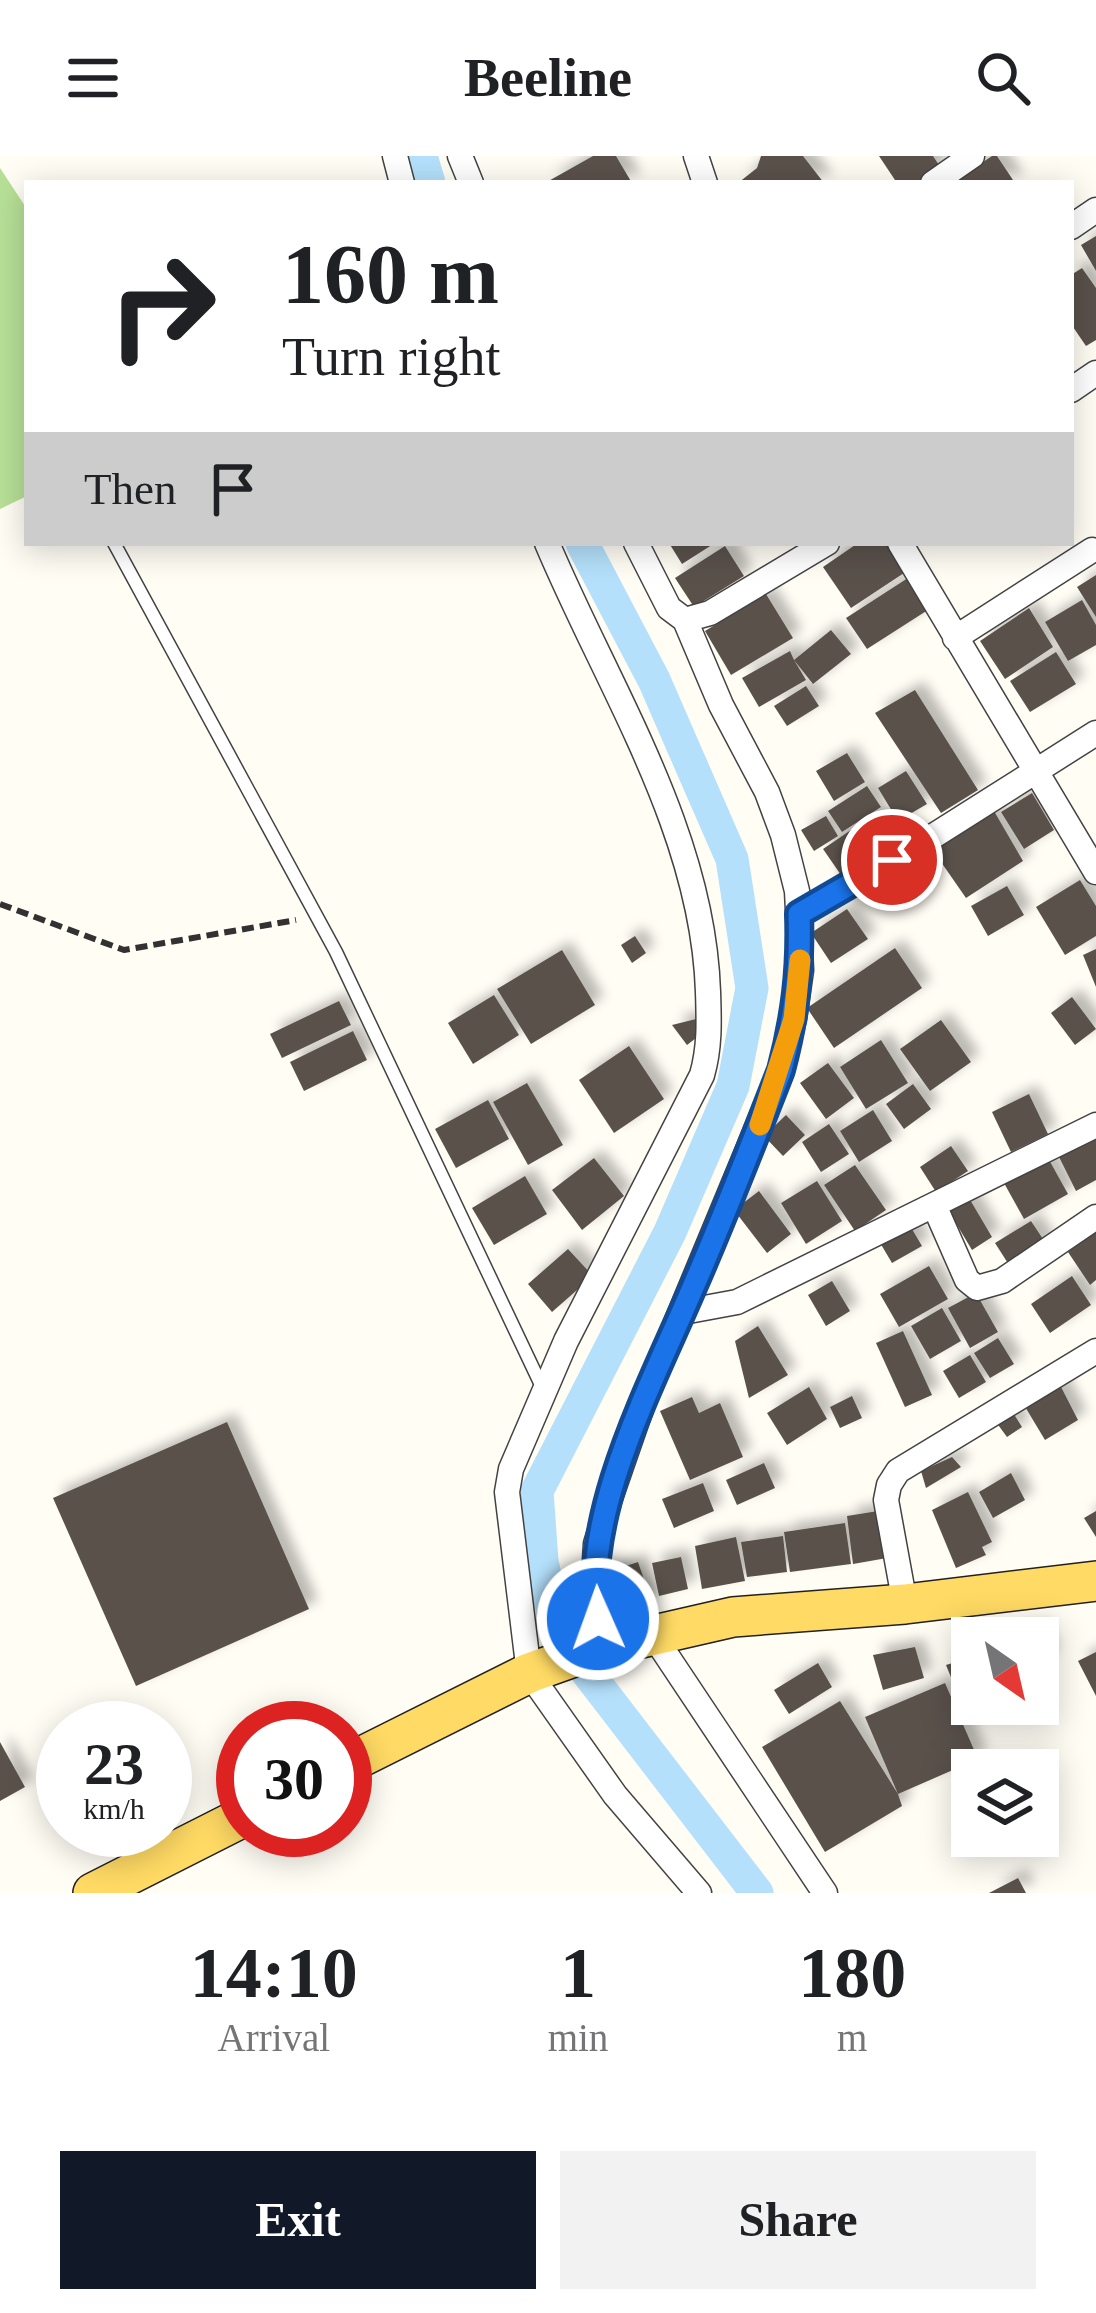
<!DOCTYPE html>
<html lang="en">
<head>
<meta charset="utf-8">
<style>
	body { margin:0; font-family:"Times New Roman",serif; background:#f2f2f2; color:#202124; height:100vh; display:flex; flex-direction:column; font-size:45px; white-space:nowrap }
	* { box-sizing:border-box; margin:0 }
	p { font-size:39px; color:#757577 }
	.icon { flex:none; width:66px; height:66px; fill:none; stroke:currentColor; stroke-width:2; stroke-linecap:round; stroke-linejoin:round }
	.map { position:relative; height:1737px; overflow:hidden }
	.side { display:flex; flex-direction:column; background:#fff; flex:1 }
	.side>* { flex:none }
	.guide { position:absolute; left:24px; top:24px; width:1050px; height:366px; border-radius:0px; box-shadow:0 6px 30px #0003; background:#fff; color:#202124; overflow:hidden }
	.needle { width:78px; rotate:146deg }
	.fabs { position:absolute; left:951px; top:1461px; display:grid; gap:24px }
	.fabs a { display:grid; place-items:center; width:108px; height:108px; border-radius:0px; background:#fff; box-shadow:0 6px 30px #0003; font-size:60px }
	.speed { position:absolute; left:36px; top:1545px; display:flex; gap:24px; font-size:60px; font-weight:700; text-align:center }
	.speed>* { display:grid; place-content:center; width:156px; height:156px; border-radius:50%; background:#fff; box-shadow:0 6px 30px #0003; line-height:1 }
	.speed small { font-size:30px; font-weight:400 }
	.speed .limit { border:18px solid #d22; background:#fff; color:#111 }
	.pin { position:absolute; display:grid; place-items:center; width:102px; height:102px; color:#fff; margin:-51px; border:6px solid #fff; border-radius:50%; box-shadow:0 3px 12px #0007 }
	.me { position:absolute; width:132px; margin:-66px; rotate:358deg; stroke-linejoin:round; filter:drop-shadow(0 0 9px #0008) }
	.turn { display:flex; align-items:center; gap:42px; height:252px; padding:0 60px; font-size:54px }
	.turn .icon { width:156px; height:156px; stroke-width:2.5 }
	.turn b { display:block; font-size:84px; line-height:102px }
	.then { display:flex; align-items:center; height:114px; padding:0 60px; background:#0003; gap:24px; font-size:45px }
	.eta { display:flex; justify-content:space-evenly; align-items:center; height:204px; text-align:center }
	.eta b { font-size:72px; font-weight:800; line-height:84px }
	.primary-button { display:flex; gap:24px; margin-top:auto; padding:24px 60px }
	.primary-button a { flex:1; height:138px; border-radius:0px; background:#111827; color:#fff; font-size:48px; font-weight:800; line-height:138px; text-align:center }
	.primary-button a+a { background:#f2f2f2; color:#202124 }
	header { display:flex; justify-content:space-between; align-items:center; height:156px; padding:0 60px; background:#fff; font-size:54px; font-weight:800 }
	.map>svg:first-child { display:block }
	.forest { fill:#b7e097 }
	.lines { fill:none; stroke-linecap:round; stroke-linejoin:round }
	.canal { stroke:#b4e0fb; stroke-width:33 }
	.building { fill:#5a514c; filter:url(#shadow) }
	.lane-casing { stroke:#434343; stroke-width:15 }
	.street-casing { stroke:#434343; stroke-width:27 }
	.primary-casing { stroke:#212121; stroke-width:42 }
	.path { stroke:#323232; stroke-width:6; stroke-dasharray:12 6; stroke-linecap:butt }
	.lane { stroke:#fff; stroke-width:12 }
	.street { stroke:#fff; stroke-width:24 }
	.primary { stroke:#ffda64; stroke-width:39 }
	.route-casing { stroke:#114b97; stroke-width:30 }
	.route { stroke:#1a73e8; stroke-width:21 }
	.slow { stroke:#f59e0b; stroke-width:21 }
</style>
</head>
<body>
<header><svg class="icon" aria-label="menu" viewBox="0 0 24 24"><path d="M4 6h16M4 12h16M4 18h16"/></svg>Beeline<svg class="icon" aria-label="search" viewBox="0 0 24 24"><circle cx="10" cy="10" r="6"/><path d="M15 15l6 6"/></svg></header>
<div class="map">
<svg width="1096" height="1737" viewBox="0 0 1096 1737">
	<defs>
		<filter id="shadow"><feDropShadow dx="9" dy="-9" stdDeviation="6" flood-color="#0004"/></filter>
	</defs>
	<rect width="100%" height="100%" fill="#fffdf4"/>
	<path class="forest" d="M0 12 27 53V340L0 353Z"/>
	<g class="lines">
		<path class="canal" d="M421 0 429 27
			M582 387 654 524 732 703 752 832 733 930 670 1076 537 1335 542 1405 557 1477 757 1737"/>
	</g>
	<path class="building" d="M593 0H616L632 27H545Z
		M761 0H803L824 27H738L757 12Z
		M879 0H933L941 12 918 27H897Z
		M992 0H997L1015 27H952Z
		M1096 80V115L1081 89Z
		M1082 112 1096 132V184L1086 190 1071 168V119Z
		M669 387H715L682 408Z
		M858 387H888L907 415 851 452 823 411Z
		M725 390 744 420 694 451 675 422Z
		M1096 419V461L1077 431Z
		M911 420 931 452 867 493 846 462Z
		M766 438 793 482 731 519 705 475Z
		M1082 444 1096 469V489L1068 505 1045 466Z
		M1029 452 1053 491 1005 523 980 485Z
		M831 474 851 498 813 528 794 504 806 524 759 551 742 522 790 495 794 504Z
		M1056 496 1076 528 1030 556 1010 525Z
		M806 530 819 550 787 570 774 550Z
		M915 534 978 634 941 657 875 557Z
		M847 597 865 626 834 645 816 615Z
		M906 615 927 648 898 665 878 632Z
		M867 630 881 651 842 676 828 655Z
		M1032 637 1054 674 1024 693 1001 656Z
		M994 655 1023 705 966 742 932 693Z
		M876 657 894 683 841 719 823 693Z
		M826 660 838 680 814 695 801 674Z
		M1080 724 1096 750V780L1065 799 1036 751Z
		M1007 730 1024 759 988 780 971 750Z
		M847 753 868 783 831 807 811 777Z
		M635 780 646 797 632 807 621 789Z
		M895 792 922 832 834 892 807 852Z
		M1096 793V831L1083 799Z
		M562 794 595 849 531 888 497 833Z
		M494 839 519 879 473 908 448 867Z
		M1072 841 1096 873 1075 889 1051 857Z
		M339 845 351 869 282 902 270 878Z
		M696 863 700 879 687 889 672 869Z
		M941 864 971 906 930 935 900 893Z
		M353 875 367 904 304 935 290 906Z
		M881 884 908 927 866 953 840 911Z
		M629 890 664 943 614 977 579 924Z
		M828 907 854 942 826 963 800 927Z
		M527 927 563 989 528 1009 493 946Z
		M913 928 931 953 904 973 886 948Z
		M1029 938 1048 978 1011 996 992 956Z
		M488 944 509 983 456 1012 435 973Z
		M873 954 892 985 859 1006 840 975Z
		M786 959 805 979 783 1000 764 980Z
		M829 968 849 998 821 1016 802 986Z
		M1096 978V1024L1076 1035 1057 997Z
		M951 990 968 1015 936 1036 920 1011Z
		M594 1002 624 1040 582 1074 552 1034Z
		M1048 1002 1068 1038 1024 1063 1004 1027Z
		M855 1009 886 1054 855 1075 824 1029Z
		M525 1020 547 1058 494 1089 472 1052Z
		M817 1025 842 1065 806 1088 781 1047Z
		M759 1035 791 1078 767 1097 734 1054Z
		M969 1042 992 1081 972 1094 948 1054Z
		M1031 1065 1047 1089 1011 1112 995 1087Z
		M909 1068 922 1090 892 1107 879 1085Z
		M1096 1076V1124L1090 1129 1068 1096Z
		M568 1093 593 1120 552 1156 528 1128Z
		M929 1110 948 1143 899 1171 880 1138Z
		M1072 1120 1091 1149 1050 1177 1031 1148Z
		M832 1125 850 1155 826 1170 808 1139Z
		M976 1137 998 1176 970 1192 948 1152Z
		M942 1152 961 1185 930 1203 911 1170Z
		M758 1170 788 1219 749 1242 735 1185Z
		M903 1175 932 1239 905 1251 876 1187Z
		M998 1182 1014 1208 990 1222 974 1197Z
		M970 1199 986 1226 959 1242 943 1215Z
		M1059 1227 1078 1264 1045 1284 1024 1249Z
		M809 1231 827 1263 787 1289 767 1257Z
		M852 1240 862 1262 840 1272 830 1251Z
		M692 1241 699 1257 720 1247 743 1301 690 1324 660 1255Z
		M1012 1255 1022 1271 1007 1281 996 1266Z
		M227 1266 309 1453 136 1530 53 1342Z
		M952 1301 961 1311 926 1332 921 1315Z
		M764 1307 775 1332 737 1349 726 1324Z
		M1011 1317 1025 1344 993 1362 979 1336Z
		M703 1327 714 1355 674 1372 662 1343Z
		M968 1336 992 1386 982 1391 986 1399 956 1412 932 1354Z
		M878 1355 887 1402 853 1408 847 1360Z
		M1096 1355V1381L1084 1362Z
		M845 1367 851 1408 790 1416 784 1376Z
		M783 1380 787 1416 747 1421 741 1386Z
		M736 1381 745 1425 702 1433 695 1390Z
		M681 1401 688 1433 659 1440 652 1407Z
		M638 1406 652 1446 618 1458 605 1417Z
		M1039 1471 1049 1502 1038 1504V1482H1017V1478L1038 1477Z
		M915 1491 924 1522 883 1534 873 1499Z
		M1096 1496V1540L1078 1505Z
		M972 1501V1536L959 1541 946 1509Z
		M818 1507 832 1531 789 1558 774 1534Z
		M945 1527 978 1603 898 1638 902 1650 825 1696 762 1591 840 1545 898 1638 865 1561Z
		M0 1586 25 1631 0 1645Z
		M1018 1722 1026 1737H989Z"/>
	<g class="lines">
		<g class="lane-casing">
			<path id="lane" d="M114 387 336 796 542 1231"/>
		</g>
		<g class="street-casing">
			<path id="street" d="M395 0 402 27
				M460 0 471 27
				M696 0 705 27
				M933 27 972 0
				M1071 71 1096 54
				M1071 234 1096 217
				M547 387C608 532 703 675 708 836 709 865 710 891 702 919L566 1185 511 1313 507 1336 529 1517 615 1639 699 1737
				M900 387 1096 716
				M685 464 710 457 827 387
				M955 482 1092 394
				M799 758 924 686 1096 577
				M934 1049 967 1124 977 1132 1002 1125 1096 1061
				M683 1156 737 1146 1096 969
				M905 1448 886 1344 889 1329 898 1315 1096 1195
				M653 1479 825 1737
				M602 1491 593 1435 596 1388 609 1345 644 1244 781 914 794 863 801 814 797 735 783 679 767 636 721 549 685 464 669 452 636 387"/>
		</g>
		<g class="primary-casing">
			<path id="primary" d="M345 1609 529 1517 602 1491 733 1461 905 1448 1096 1425
				M93 1737 243 1661"/>
		</g>
		<path class="path" d="M0 748 124 794 296 764"/>
		<use href="#lane" class="lane"/>
		<use href="#street" class="street"/>
		<use href="#primary" class="primary"/>
	</g>
	<g class="lines">
		<g class="route-casing">
			<path id="route" d="M598 1463C581 1358 653 1226 694 1129 725 1058 753 986 781 914 795 861 801 814 799 758L892 704"/>
		</g>
		<use href="#route" class="route"/>
		<path class="slow" d="M760 969 794 863 800 804"/>
	</g>
</svg>
<div class="fabs">
<a><svg class="needle" viewBox="-14 -14 28 28"><path d="M0-13l5 13h-10z" fill="#e53935"/><path d="M0 13l5-13h-10z" fill="#757577"/></svg></a>
<a><svg class="icon" aria-label="layers" viewBox="0 0 24 24"><path d="M12 4l9 5-9 5-9-5zM3 14l9 5 9-5"/></svg></a>
</div>
<div class="speed"><div>23<small>km/h</small></div><div class="limit">30</div></div>
<div class="pin" style="left:892px;top:704px;background:#d93025"><svg class="icon" aria-label="arrive" viewBox="0 0 24 24"><path d="M6 21V4h12l-3 4 3 4H6"/></svg></div>
<svg class="me" style="left:598px;top:1463px" viewBox="-20 -20 40 40"><circle r="17" fill="#1a73e8" stroke="#fff" stroke-width="3"/><path d="M0-11L8 9 0 5-8 9z" fill="#fff"/></svg>
<div class="guide">
<div class="turn"><svg class="icon" aria-label="right" viewBox="0 0 24 24"><path d="M7 20v-9h11M14 6l5 5-5 5"/></svg><div><b>160 m</b>Turn right</div></div>
<div class="then">Then<svg class="icon" aria-label="arrive" viewBox="0 0 24 24"><path d="M6 21V4h12l-3 4 3 4H6"/></svg></div>
</div>
</div>
<section class="side">
<div class="eta">
<div><b>14:10</b><p>Arrival</p></div>
<div><b>1</b><p>min</p></div>
<div><b>180</b><p>m</p></div>
</div>
<div class="primary-button"><a>Exit</a><a>Share</a></div>
</section>
</body>
</html>
